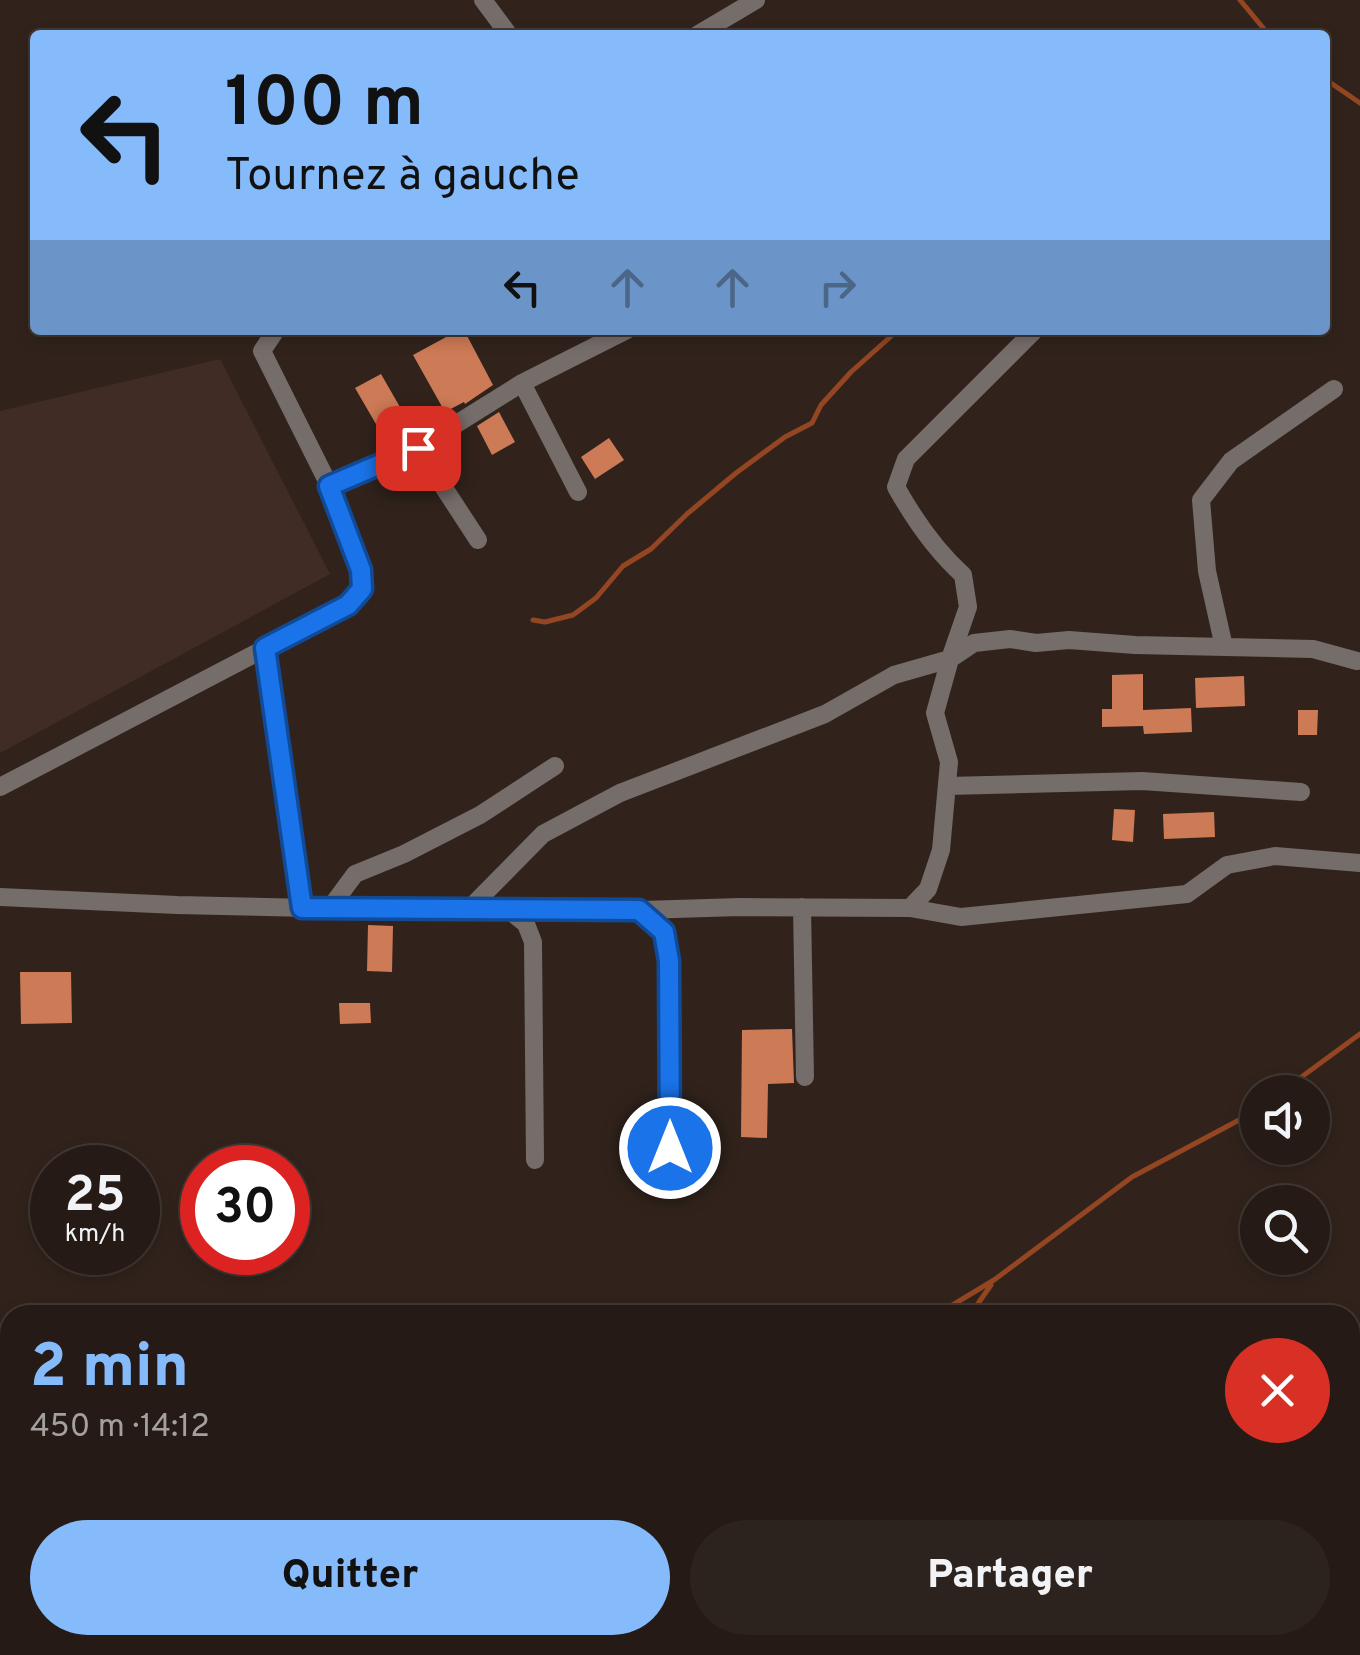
<!DOCTYPE html>
<html lang="fr">
<head>
<meta charset="utf-8">
<style>
	body { margin:0; font-family:Overpass,sans-serif; background:#2d231e; color:#f1f3f6; height:100vh; display:flex; flex-direction:column; font-size:38px; white-space:nowrap }
	* { box-sizing:border-box; margin:0 }
	p { font-size:32px; color:#a3a1a0 }
	.icon { flex:none; width:55px; height:55px; fill:none; stroke:currentColor; stroke-width:2; stroke-linecap:round; stroke-linejoin:round }
	.map { position:relative; flex:1; overflow:hidden }
	.details { position:absolute; left:0px; top:1305px; width:1360px; height:350px; display:flex; flex-direction:column; background:#251a15; border-radius:30px 30px 0 0; box-shadow:0 5px 15px #0003,0 0 0 2px #423834 }
	.details>* { flex:none }
	.top-card { position:absolute; left:30px; top:30px; width:1300px; height:305px; border-radius:10px; box-shadow:0 5px 15px #0003,0 0 0 2px #423834; background:#86bbfb; color:#111; overflow:hidden }
	.fabs { position:absolute; left:1240px; top:1075px; display:grid; gap:20px }
	.fabs a { display:grid; place-items:center; width:90px; height:90px; border-radius:50%; background:#251a15; box-shadow:0 5px 15px #0003,0 0 0 2px #423834; font-size:50px }
	.speed { position:absolute; left:30px; top:1145px; display:flex; gap:20px; font-size:50px; font-weight:700; text-align:center }
	.speed>* { display:grid; place-content:center; width:130px; height:130px; border-radius:50%; background:#251a15; box-shadow:0 5px 15px #0003,0 0 0 2px #423834; line-height:1 }
	.speed small { font-size:25px; font-weight:400 }
	.speed .limit { border:15px solid #d22; background:#fff; color:#111 }
	.pin { position:absolute; display:grid; place-items:center; width:85px; height:85px; color:#fff; margin:-42px; border-radius:20px; box-shadow:0 5px 15px #0006 }
	.me { position:absolute; width:110px; margin:-55px; rotate:0deg; stroke-linejoin:round; filter:drop-shadow(0 0 8px #0008) }
	.turn { display:flex; align-items:center; gap:35px; height:210px; padding:0 30px; font-size:45px }
	.turn .icon { width:130px; height:130px; stroke-width:2.5 }
	.turn b { display:block; font-size:70px; line-height:85px }
	.lanes { display:flex; align-items:center; height:95px; padding:0 30px; background:#0003; justify-content:center; gap:50px; direction:ltr }
	.lanes .off { opacity:.35 }
	.round { display:grid; place-items:center; flex:none; width:105px; height:105px; border-radius:52px; background:#2d231e }
	.head { display:flex; align-items:center; justify-content:space-between; height:170px; padding:0 30px }
	h1 { font-size:60px; font-weight:800; line-height:75px; color:#86bbfb }
	.cta { display:flex; gap:20px; margin-top:auto; padding:20px 30px }
	.cta a { flex:1; height:115px; border-radius:60px; background:#86bbfb; color:#111; font-size:40px; font-weight:800; line-height:115px; text-align:center }
	.cta a+a { background:#2d231e; color:#f1f3f6 }
	.map>svg:first-child { display:block }
	.built { fill:#402c24 }
	.lines { fill:none; stroke-linecap:round; stroke-linejoin:round }
	.stream { stroke:#944622; stroke-width:5 }
	.building { fill:#cd7a56 }
	.minor { stroke:#756d6a; stroke-width:18 }
	.route-casing { stroke:#114b97; stroke-width:25 }
	.route { stroke:#1a73e8; stroke-width:18 }
</style>
</head>
<body>
<div class="map">
<svg width="1360" height="1655" viewBox="0 0 1360 1655">
	<rect width="100%" height="100%" fill="#31231c"/>
	<path class="built" d="M220 359 330 574 0 753V411Z"/>
	<g class="lines">
		<path class="stream" d="M1240 0 1269 35
			M1325 79 1360 103
			M533 620 545 622 573 615 596 598 623 566 651 549 687 514 736 473 785 437 812 423 821 405 851 372 898 330
			M1281 1092 1360 1034
			M936 1315 994 1280 1132 1177 1258 1110
			M970 1315 991 1285
			M0 1328 10 1331
			M795 1655 798 1645"/>
	</g>
	<path class="building" d="M459 330H464L493 385 465 404 464 402 445 412 413 355Z
		M381 374 412 428 387 443 355 388Z
		M499 412 515 442 492 455 477 426Z
		M609 438 624 460 595 479 581 457Z
		M1143 674V710L1191 708 1192 732 1144 734 1143 726 1102 727V709H1112V675Z
		M1244 676 1245 706 1196 708 1195 678Z
		M1298 710H1318L1317 735H1298Z
		M1114 809 1135 810 1133 842 1112 840Z
		M1214 812 1215 837 1164 839 1163 814Z
		M368 925 393 926 392 972 367 971Z
		M20 972H71L72 1023 21 1024Z
		M339 1003H370L371 1023 340 1024Z
		M792 1029 794 1083 768 1084 767 1138 741 1137 742 1030Z"/>
	<g class="lines">
		<path class="minor" d="M483 0 509 35
			M697 35 756 0
			M522 383 578 492
			M418 448 478 540
			M329 485 418 448 522 383 627 330
			M1224 647 1207 571 1201 500 1231 461 1334 389
			M265 648 302 908
			M948 786 1142 781 1301 792
			M0 787 348 605 362 589 361 570 329 485 262 351 276 330
			M0 897 177 905 403 910 577 912 740 907 910 908 961 917 1187 894 1227 865 1275 856 1360 863
			M802 907 805 1077
			M330 908 355 874 404 854 480 815 555 766
			M910 908 928 889 941 850 949 762 935 713 950 659 974 643 1010 639 1036 643 1069 640 1135 645 1313 649 1357 661
			M468 910 543 834 620 793 825 714 894 675 950 659 968 607 963 575C935 550 914 519 896 487L906 459 1035 330
			M639 910 664 932 669 961 670 1179
			M510 911 526 924 533 942 535 1160
			M609 1645 623 1655
			M666 1655 671 1645
			M1097 1655 1099 1645"/>
	</g>
	<g class="lines">
		<g class="route-casing">
			<path id="route" d="M418 448 329 486 361 570 362 589 348 605 265 648 302 908 639 910 664 932 669 961 670 1148"/>
		</g>
		<use href="#route" class="route"/>
	</g>
</svg>
<div class="fabs">
<a><svg class="icon" aria-label="sound" viewBox="0 0 24 24"><path d="M4 9h4l5-4v14l-5-4H4zM17 9q2 3 0 6"/></svg></a>
<a><svg class="icon" aria-label="search" viewBox="0 0 24 24"><circle cx="10" cy="10" r="6"/><path d="M15 15l6 6"/></svg></a>
</div>
<div class="speed"><div>25<small>km/h</small></div><div class="limit">30</div></div>
<div class="pin" style="left:418px;top:448px;background:#d93025"><svg class="icon" aria-label="arrive" viewBox="0 0 24 24"><path d="M6 21V4h12l-3 4 3 4H6"/></svg></div>
<svg class="me" style="left:670px;top:1148px" viewBox="-20 -20 40 40"><circle r="17" fill="#1a73e8" stroke="#fff" stroke-width="3"/><path d="M0-11L8 9 0 5-8 9z" fill="#fff"/></svg>
<div class="top-card">
<div class="turn"><svg class="icon" aria-label="left" viewBox="0 0 24 24"><path d="M17 20v-9H6M10 6l-5 5 5 5"/></svg><div><b>100 m</b>Tournez à gauche</div></div>
<div class="lanes"><svg class="icon" aria-label="left" viewBox="0 0 24 24"><path d="M17 20v-9H6M10 6l-5 5 5 5"/></svg><svg class="icon off" aria-label="ahead" viewBox="0 0 24 24"><path d="M12 20V5M6 11l6-6 6 6"/></svg><svg class="icon off" aria-label="ahead" viewBox="0 0 24 24"><path d="M12 20V5M6 11l6-6 6 6"/></svg><svg class="icon off" aria-label="right" viewBox="0 0 24 24"><path d="M7 20v-9h11M14 6l5 5-5 5"/></svg></div>
</div>
<section class="details">
<div class="head"><div><h1>2 min</h1><p>450 m · 14:12</p></div><a class="round" style="background:#d93025;color:#fff"><svg class="icon" aria-label="close" viewBox="0 0 24 24"><path d="M6 6l12 12M18 6L6 18"/></svg></a></div>
<div class="cta"><a>Quitter</a><a>Partager</a></div>
</section>
</div>
</body>
</html>
